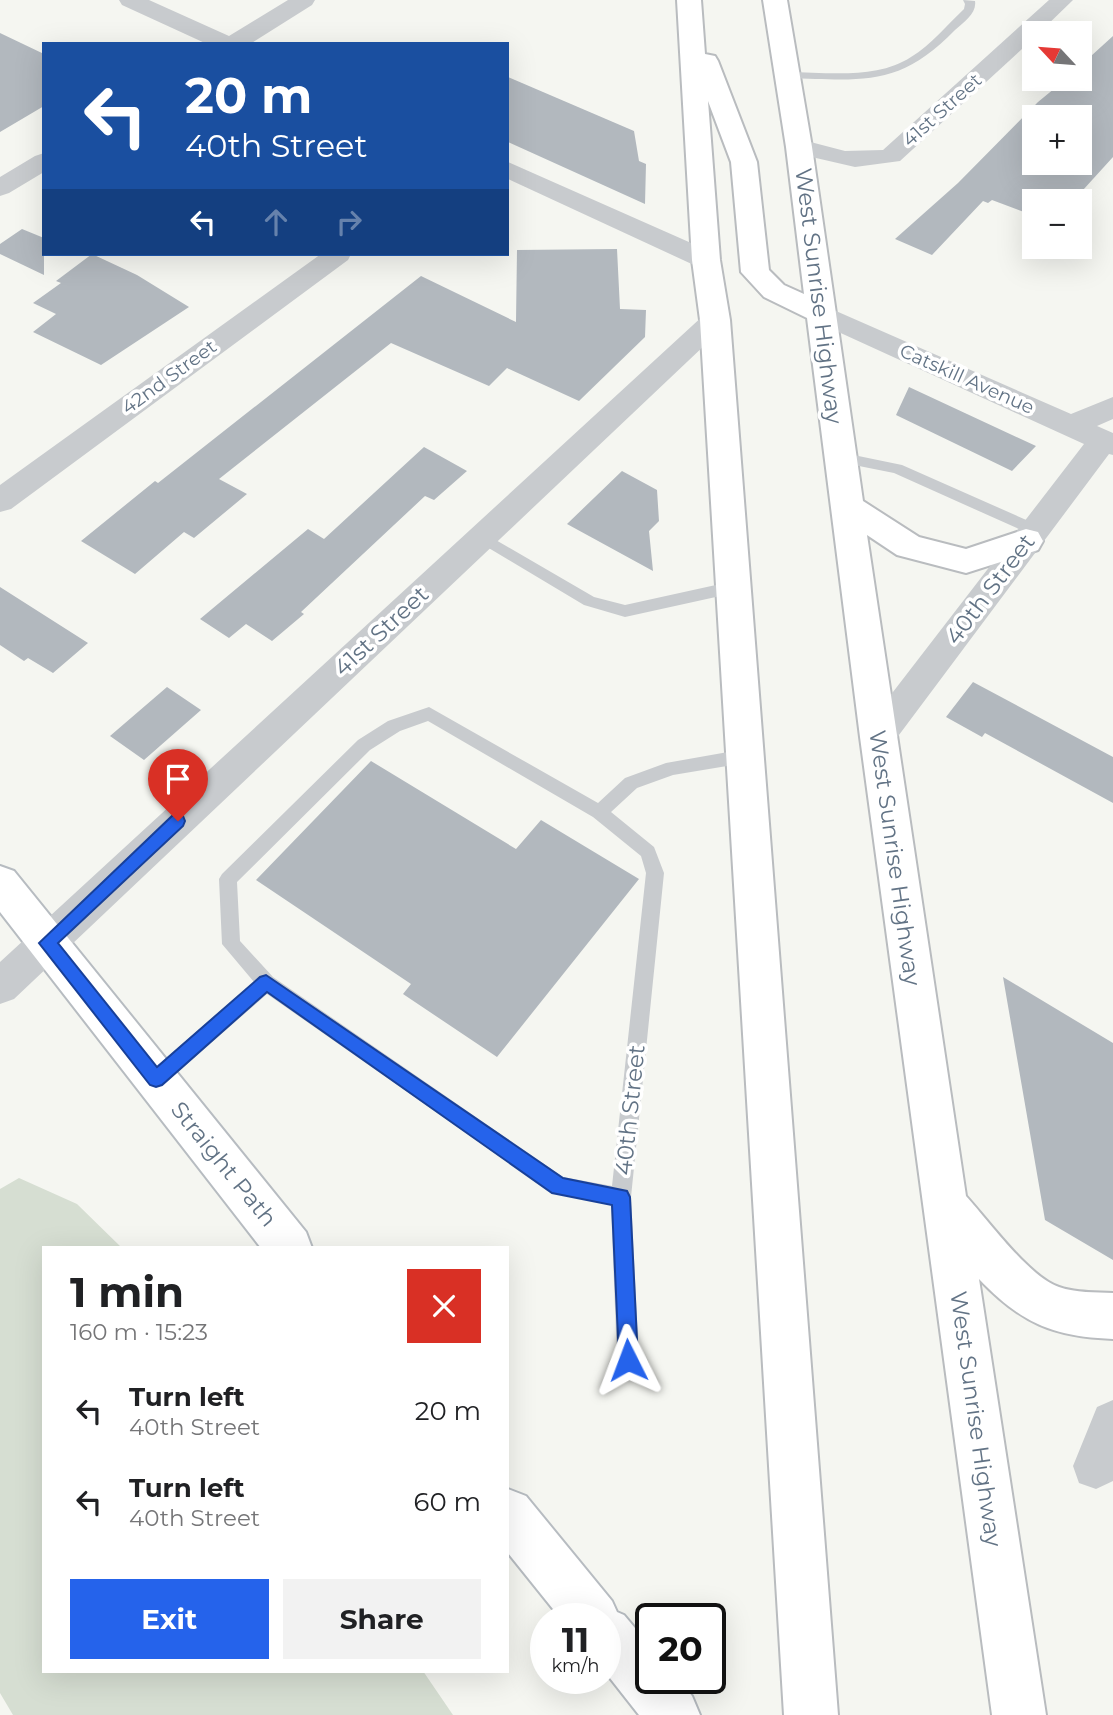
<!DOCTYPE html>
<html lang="en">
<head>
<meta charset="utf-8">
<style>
	body { margin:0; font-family:Montserrat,sans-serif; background:#f2f2f2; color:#202124; height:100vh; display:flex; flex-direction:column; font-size:26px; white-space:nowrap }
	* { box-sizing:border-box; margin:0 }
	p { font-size:23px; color:#757577 }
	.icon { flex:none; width:38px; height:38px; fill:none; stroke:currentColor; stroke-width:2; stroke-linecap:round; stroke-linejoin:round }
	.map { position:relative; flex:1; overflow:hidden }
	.drawer { position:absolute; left:42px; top:1246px; width:467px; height:427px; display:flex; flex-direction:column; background:#fff; border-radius:0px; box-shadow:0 7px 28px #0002 }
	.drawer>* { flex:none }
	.guide { position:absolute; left:42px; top:42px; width:467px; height:214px; border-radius:0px; box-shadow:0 7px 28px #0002; background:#1a4fa0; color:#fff; overflow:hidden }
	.needle { width:46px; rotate:296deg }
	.buttons { position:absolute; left:1022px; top:21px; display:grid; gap:14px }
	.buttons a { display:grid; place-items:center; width:70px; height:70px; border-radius:0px; background:#fff; box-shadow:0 7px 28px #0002; font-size:35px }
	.speed { position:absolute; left:530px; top:1603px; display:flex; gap:14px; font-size:35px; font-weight:700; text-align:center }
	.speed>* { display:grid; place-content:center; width:91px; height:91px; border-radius:50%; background:#fff; box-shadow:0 7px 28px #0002; line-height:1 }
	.speed small { font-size:18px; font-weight:400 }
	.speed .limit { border:4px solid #111; border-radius:10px; background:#fff; color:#111 }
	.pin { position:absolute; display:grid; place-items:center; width:60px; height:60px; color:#fff; margin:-72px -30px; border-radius:50% 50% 50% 0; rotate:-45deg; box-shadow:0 0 7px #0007 }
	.pin .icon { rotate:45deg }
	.me { position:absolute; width:77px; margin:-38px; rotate:357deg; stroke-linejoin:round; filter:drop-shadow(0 0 5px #0008) }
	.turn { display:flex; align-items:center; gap:24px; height:147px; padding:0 28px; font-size:32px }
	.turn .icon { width:91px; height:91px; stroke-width:2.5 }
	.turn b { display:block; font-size:49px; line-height:60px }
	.lanes { display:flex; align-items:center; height:66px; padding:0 28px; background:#0003; justify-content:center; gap:35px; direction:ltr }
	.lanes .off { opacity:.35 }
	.round { display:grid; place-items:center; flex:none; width:74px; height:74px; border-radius:0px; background:#f2f2f2 }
	.overview { display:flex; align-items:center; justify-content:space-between; height:119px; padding:0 28px }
	h1 { font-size:42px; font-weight:700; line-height:52px }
	.button { display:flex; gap:14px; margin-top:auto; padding:14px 28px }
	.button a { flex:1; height:80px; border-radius:0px; background:#2563eb; color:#fff; font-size:28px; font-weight:700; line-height:80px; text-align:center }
	.button a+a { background:#f2f2f2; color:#202124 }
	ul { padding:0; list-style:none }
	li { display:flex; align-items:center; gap:21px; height:91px; padding:0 28px }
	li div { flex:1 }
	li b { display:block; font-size:26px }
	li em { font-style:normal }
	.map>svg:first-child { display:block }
	.green { fill:#d6ded2 }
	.building { fill:#b2b8be; fill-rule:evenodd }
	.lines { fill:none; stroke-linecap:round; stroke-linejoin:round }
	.secondary-casing { stroke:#b7bcc1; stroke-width:4 }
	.trunk-casing { stroke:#b9bcbf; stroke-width:4 }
	.service { fill:#c8cbce; fill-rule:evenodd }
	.minor { fill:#c8cbce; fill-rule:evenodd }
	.secondary { fill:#fff; fill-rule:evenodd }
	.trunk { fill:#fff; fill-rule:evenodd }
	.route { fill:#2563eb; stroke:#184099; stroke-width:2 }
	.labels { text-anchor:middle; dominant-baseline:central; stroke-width:7; stroke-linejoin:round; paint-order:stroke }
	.far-street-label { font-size:19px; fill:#627385; stroke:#fff }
	.street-label { font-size:23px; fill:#627385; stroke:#fff }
</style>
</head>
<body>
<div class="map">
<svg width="1113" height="1715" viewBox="0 0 1113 1715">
	<rect width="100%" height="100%" fill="#f5f6f1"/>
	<path class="green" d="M19 1178 77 1204 122 1248H44V1671H423L453 1715H13L0 1693V1189Z"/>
	<path class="building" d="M0 33 44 54V106L0 132Z
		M1113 36V157L1073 201H1034V208L1029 214 992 200 988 203 983 201 932 255 895 239 958 183 1038 102 1066 79H1080V66ZM1034 117H1080V163H1034Z
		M508 77 634 131 639 161 646 164 645 204 508 142Z
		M22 229 44 238V275L0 254V244Z
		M617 249 620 309 646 310 645 337 579 401 507 368 489 386 391 343 219 479 247 494 194 538 184 532 135 574 81 541 155 481 158 483 421 276 516 322 517 250Z
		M92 254 137 275 189 307 101 365 33 332 56 314 33 303 61 283 56 281Z
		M909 387 1036 446 1012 471 896 415Z
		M424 447 467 471 434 500 425 496 301 612 304 614 272 641 246 624 229 638 200 619 308 529 324 539Z
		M622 471 657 490 659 521 649 531 653 571 567 524Z
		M0 587 88 643 53 673 28 658 24 661 0 645Z
		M973 682 1113 757V803L985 733 982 737 946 717Z
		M167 687 201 710 144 760 110 736Z
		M371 761 516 849 541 820 639 879 497 1057 403 994 411 984 256 880Z
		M1003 977 1113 1043V1260L1045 1220Z"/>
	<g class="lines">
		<g class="secondary-casing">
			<path id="secondary" d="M0 866 14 871 306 1232 312 1248H261L0 912Z
				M508 1489 526 1496 612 1601 617 1612 624 1615 651 1647V1678H677L692 1696 700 1715H639L606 1673V1619H561L508 1553Z"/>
		</g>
		<g class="trunk-casing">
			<path id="trunk" d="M677 0H701L705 54 715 56 718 61 757 162 769 270 784 285 804 294 786 147 763 0H787L812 147 863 501 919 537 966 549 1026 529 1038 532 1043 541 1038 550 966 573 897 555 867 535 966 1196C988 1220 1029 1277 1059 1287 1076 1293 1095 1292 1113 1293V1339C1053 1337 1021 1323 979 1279L1046 1715H992L860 737 807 318 764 297 741 272 731 162 708 101 720 260 730 320 838 1715H784L700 320 692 260Z"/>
		</g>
		<path class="service" d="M963 0 975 1C977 13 964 22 955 30 899 88 862 80 787 78L781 75 787 72C826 72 876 80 911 57 931 45 947 25 964 9L965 4Z
			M839 452 902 465 1040 526 1042 530 1035 535 1030 534 894 473 834 461 832 457Z
			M482 532 594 597 625 605 734 581 742 587 734 593 625 617 584 605 477 541 474 537 477 533Z
			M429 707 598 803 625 778 666 763 745 749 751 751 753 756 751 761 745 763 673 775 637 788 611 812 654 847 664 873 631 1197 639 1360 636 1368 628 1371 620 1368 617 1360 611 1205 552 1193 267 994 163 1085 156 1088 149 1085 146 1079 149 1073 254 982 222 944 219 879 222 874 358 740 388 721ZM428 721 593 817 641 856 646 873 612 1186 563 1177 273 977 240 941 237 882 370 750 400 731Z"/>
		<path class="minor" d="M119 0H149L229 36 288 0H315L312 5 250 44H207L122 5Z
			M1049 0H1073L1039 33H1034V38L900 161 855 167 790 152 786 147 790 142 799 139 845 151 883 150Z
			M44 153V172L9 193 0 196V177L35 156Z
			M508 162 716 254 719 260 716 266 706 268 696 266 508 179Z
			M321 254H351L348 260 11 509 0 512V485Z
			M820 304 1071 414 1113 397V419L1097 426 1113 433V455L1109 454 890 747 878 751 866 747 861 737 866 727 1084 444 810 319 806 313 810 307Z
			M715 311 725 314 729 320 725 326 14 999 0 1004V962L705 314Z
			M1113 1400V1481L1096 1489 1079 1483 1073 1466 1097 1407Z"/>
		<use href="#secondary" class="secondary"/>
		<use href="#trunk" class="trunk"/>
	</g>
	<path class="route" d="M178 814 183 816 185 821 183 826 58 943 157 1067 260 977 266 975 563 1178 627 1191 630 1197 638 1360 635 1367 628 1370 622 1367 619 1360 612 1205 552 1193 267 992 162 1085 156 1087 150 1085 39 943 172 816Z"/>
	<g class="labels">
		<g class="far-street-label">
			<text transform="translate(942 110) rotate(-42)">41st Street</text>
			<text transform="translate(169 377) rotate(-36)">42nd Street</text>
			<text transform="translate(967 379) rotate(24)">Catskill Avenue</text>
		</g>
		<g class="street-label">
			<text transform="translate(819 296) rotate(83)">West Sunrise Highway</text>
			<text transform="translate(990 589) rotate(-53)">40th Street</text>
			<text transform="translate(381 631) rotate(-43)">41st Street</text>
			<text transform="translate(895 858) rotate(82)">West Sunrise Highway</text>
			<text transform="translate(630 1110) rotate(-84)">40th Street</text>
			<text transform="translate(224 1164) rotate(51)">Straight Path</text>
			<text transform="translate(976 1419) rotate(82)">West Sunrise Highway</text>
		</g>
	</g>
</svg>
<div class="buttons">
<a><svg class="needle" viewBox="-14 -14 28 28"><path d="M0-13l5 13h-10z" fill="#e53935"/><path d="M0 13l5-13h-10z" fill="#757577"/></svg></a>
<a>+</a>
<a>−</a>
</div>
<div class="speed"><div>11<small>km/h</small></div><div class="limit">20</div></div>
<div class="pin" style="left:178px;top:821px;background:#d93025"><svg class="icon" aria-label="arrive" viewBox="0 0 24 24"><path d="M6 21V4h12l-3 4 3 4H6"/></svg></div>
<svg class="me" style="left:628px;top:1360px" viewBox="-20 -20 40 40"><path d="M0-17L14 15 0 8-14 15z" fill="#2563eb" stroke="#fff" stroke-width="4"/></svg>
<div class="guide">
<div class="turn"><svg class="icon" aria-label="left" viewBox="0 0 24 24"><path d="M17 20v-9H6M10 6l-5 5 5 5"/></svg><div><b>20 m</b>40th Street</div></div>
<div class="lanes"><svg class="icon" aria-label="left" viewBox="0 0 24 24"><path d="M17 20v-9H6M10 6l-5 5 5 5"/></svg><svg class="icon off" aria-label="ahead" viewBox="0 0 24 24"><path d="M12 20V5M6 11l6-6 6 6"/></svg><svg class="icon off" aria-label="right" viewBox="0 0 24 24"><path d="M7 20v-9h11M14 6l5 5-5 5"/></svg></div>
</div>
<section class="drawer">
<div class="overview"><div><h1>1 min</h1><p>160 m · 15:23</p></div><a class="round" style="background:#d93025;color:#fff"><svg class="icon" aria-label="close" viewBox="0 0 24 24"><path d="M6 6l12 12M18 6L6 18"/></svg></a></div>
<ul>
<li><svg class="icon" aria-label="left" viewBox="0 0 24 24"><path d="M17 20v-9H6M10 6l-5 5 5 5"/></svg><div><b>Turn left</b><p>40th Street</p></div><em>20 m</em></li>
<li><svg class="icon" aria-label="left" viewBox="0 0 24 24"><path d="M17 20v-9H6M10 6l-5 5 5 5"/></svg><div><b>Turn left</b><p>40th Street</p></div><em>60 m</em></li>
</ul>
<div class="button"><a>Exit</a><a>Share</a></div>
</section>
</div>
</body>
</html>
